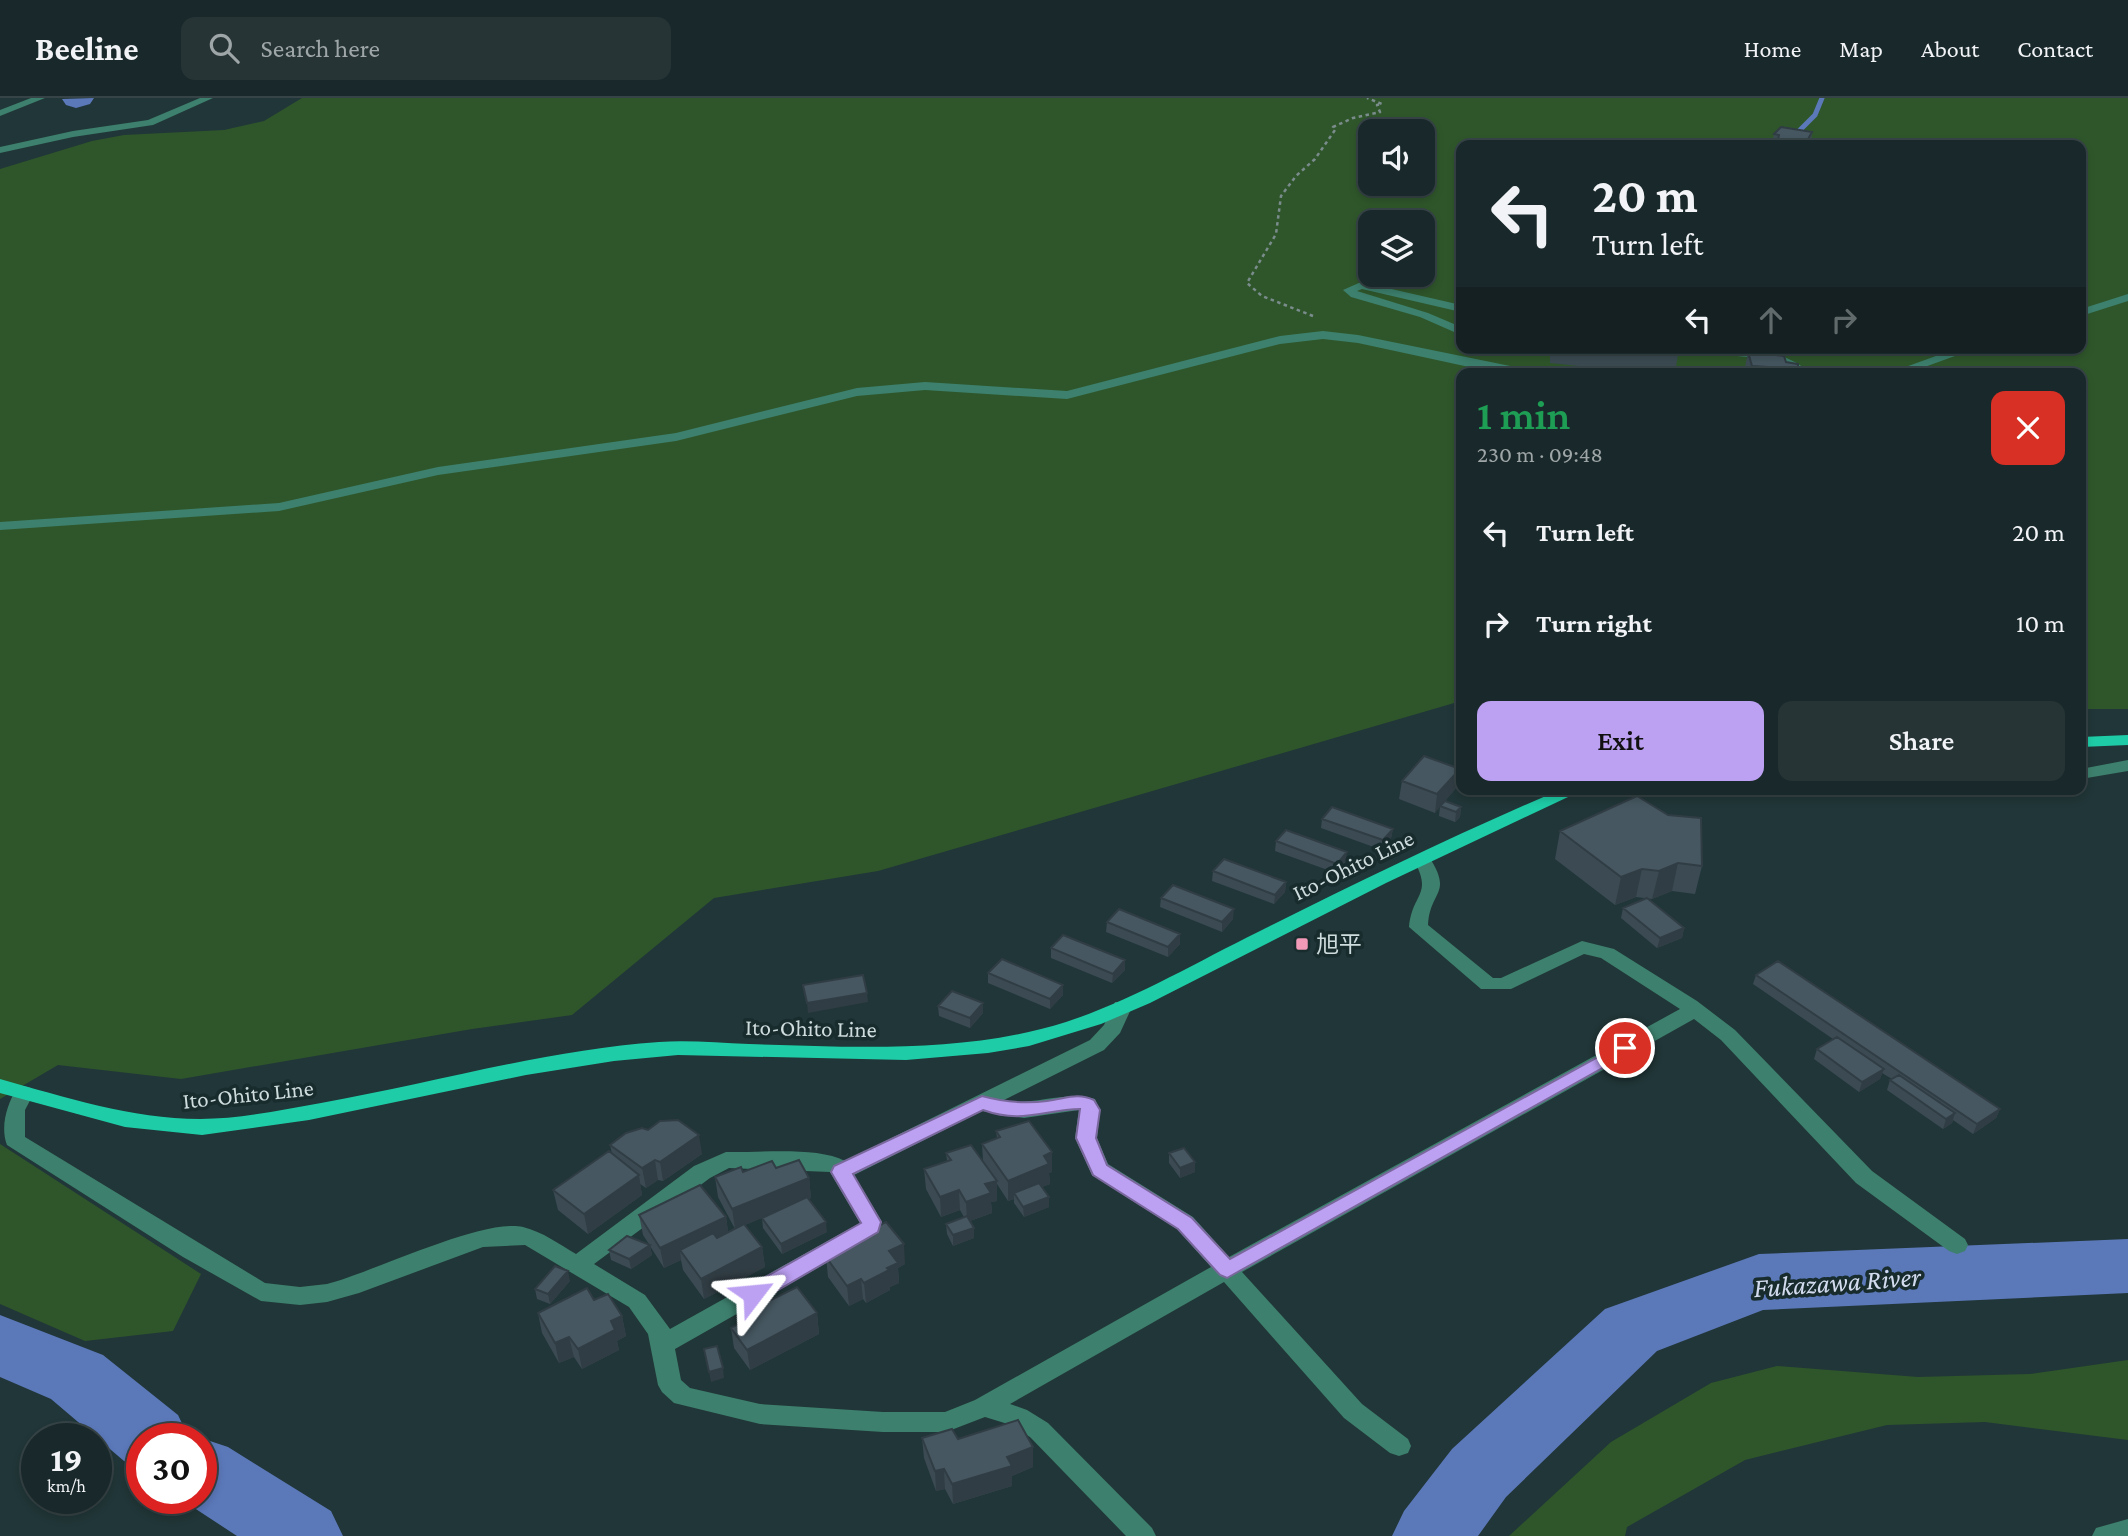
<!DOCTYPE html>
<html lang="en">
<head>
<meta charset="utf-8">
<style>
	body { margin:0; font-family:"Crimson Pro","Noto Sans JP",serif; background:#263436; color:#f1f3f6; height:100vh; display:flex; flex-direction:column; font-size:26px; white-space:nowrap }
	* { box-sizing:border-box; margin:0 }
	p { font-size:23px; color:#9fa6a8 }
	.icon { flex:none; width:38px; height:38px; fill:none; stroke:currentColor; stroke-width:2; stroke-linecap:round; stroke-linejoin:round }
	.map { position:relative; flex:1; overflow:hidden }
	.sheet { position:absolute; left:1456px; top:270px; width:630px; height:427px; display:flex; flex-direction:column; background:#19282a; border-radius:14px; box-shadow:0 4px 10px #0003,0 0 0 2px #374447 }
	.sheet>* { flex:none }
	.banner { position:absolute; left:1456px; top:42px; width:630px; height:214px; border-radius:14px; box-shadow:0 4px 10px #0003,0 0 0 2px #374447; background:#19282a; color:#f1f3f6; overflow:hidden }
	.buttons { position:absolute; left:1358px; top:21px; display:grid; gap:14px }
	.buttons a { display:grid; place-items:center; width:77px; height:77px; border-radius:14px; background:#19282a; box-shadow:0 4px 10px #0003,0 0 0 2px #374447; font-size:35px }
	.speed { position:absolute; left:21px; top:1325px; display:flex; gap:14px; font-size:35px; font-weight:700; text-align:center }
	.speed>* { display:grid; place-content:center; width:91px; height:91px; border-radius:50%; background:#19282a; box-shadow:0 4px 10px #0003,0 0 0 2px #374447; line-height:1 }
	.speed small { font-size:18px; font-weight:400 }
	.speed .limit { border:10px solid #d22; background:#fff; color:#111 }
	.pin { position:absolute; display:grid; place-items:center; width:60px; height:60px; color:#fff; margin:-30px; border:4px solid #fff; border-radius:50%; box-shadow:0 2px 7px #0007 }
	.me { position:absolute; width:77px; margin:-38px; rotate:61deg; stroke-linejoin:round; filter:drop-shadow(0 0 5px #0008) }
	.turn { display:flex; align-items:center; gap:24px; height:147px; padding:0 21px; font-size:32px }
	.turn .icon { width:91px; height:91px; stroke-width:2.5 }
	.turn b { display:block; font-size:49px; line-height:60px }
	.lanes { display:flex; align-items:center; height:66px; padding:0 21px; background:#0003; justify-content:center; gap:35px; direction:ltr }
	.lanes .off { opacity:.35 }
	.round { display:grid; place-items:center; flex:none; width:74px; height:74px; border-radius:14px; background:#263436 }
	.head { display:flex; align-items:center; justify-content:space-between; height:119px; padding:0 21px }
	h1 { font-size:42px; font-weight:600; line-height:52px; color:#1e9e55 }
	.primary-button { display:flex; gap:14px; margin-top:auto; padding:14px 21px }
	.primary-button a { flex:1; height:80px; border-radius:14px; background:#bca0f2; color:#111; font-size:28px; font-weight:600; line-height:80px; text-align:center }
	.primary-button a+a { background:#263436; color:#f1f3f6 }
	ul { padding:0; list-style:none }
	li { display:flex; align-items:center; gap:21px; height:91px; padding:0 21px }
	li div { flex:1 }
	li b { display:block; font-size:26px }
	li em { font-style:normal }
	header { display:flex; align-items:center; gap:42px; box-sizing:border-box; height:98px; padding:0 35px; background:#19282a; border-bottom:2px solid #374447 }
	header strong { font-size:33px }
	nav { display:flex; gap:38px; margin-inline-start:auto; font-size:24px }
	.search { width:490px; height:63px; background:#263436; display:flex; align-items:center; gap:18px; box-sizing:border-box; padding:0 24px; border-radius:14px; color:#9fa6a8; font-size:26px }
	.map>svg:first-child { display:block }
	.green { fill:#2f562b; fill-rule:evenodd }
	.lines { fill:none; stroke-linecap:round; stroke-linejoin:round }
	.stream { stroke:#5b78b9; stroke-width:5 }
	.river { fill:#5b78b9; fill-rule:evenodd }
	.path { stroke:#7b8c8d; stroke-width:2.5; stroke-dasharray:3.5 3.5; stroke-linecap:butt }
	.minor { fill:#3d806d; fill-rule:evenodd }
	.major { fill:#1ecda7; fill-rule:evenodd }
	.wall { fill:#3c4b53 }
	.shaded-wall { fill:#313d44 }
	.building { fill:#465761; stroke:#313d44; stroke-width:2 }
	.route { fill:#bca0f2; stroke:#7a689d; stroke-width:2 }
	.poi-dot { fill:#f09ab7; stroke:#182c2e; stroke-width:2.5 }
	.labels { text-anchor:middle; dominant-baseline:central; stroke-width:7; stroke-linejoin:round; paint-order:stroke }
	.street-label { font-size:23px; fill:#cfdcdd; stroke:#182c2e }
	.poi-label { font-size:23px; fill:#cfdcdd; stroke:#182c2e; text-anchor:start }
	.near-water-label { font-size:28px; font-style:italic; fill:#d3dcef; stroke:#182c2e }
</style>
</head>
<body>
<header>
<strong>Beeline</strong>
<div class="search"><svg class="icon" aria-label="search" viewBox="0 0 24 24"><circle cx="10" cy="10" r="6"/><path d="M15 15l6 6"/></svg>Search here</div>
<nav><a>Home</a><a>Map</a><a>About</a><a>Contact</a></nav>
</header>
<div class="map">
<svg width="2128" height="1438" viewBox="0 0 2128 1438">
	<rect width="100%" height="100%" fill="#213638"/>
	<path class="green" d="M302 0H2128V611H2081V275H1461V603L878 773 714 800 572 917 472 931 181 981 58 967 0 1001V71L92 43 124 37 224 32 264 23ZM1370 33H1423V86H1370ZM1461 47H2081V250H1461ZM1370 124H1423V177H1370Z
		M0 1046 201 1176 173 1233 85 1243 0 1206Z
		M2128 1262V1342L1985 1324 1887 1327 1745 1362 1627 1429 1625 1438H1509L1611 1344 1711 1285 1777 1268 1918 1279 2030 1276Z"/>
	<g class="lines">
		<path class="stream" d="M1797 35 1815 17 1822 0"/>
		<path class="river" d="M94 0 90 6 76 10 66 7 62 1Z
			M2128 1141V1195L1763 1212 1657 1253 1506 1399 1478 1438H1392L1404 1413 1452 1351 1605 1211 1759 1156Z
			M0 1217 103 1257 178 1317 189 1340H142V1369L124 1363 51 1301 0 1279Z
			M199 1340H201L228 1349 331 1413 343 1438H237L179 1400H201V1340Z"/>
		<path class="path" d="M1313 218 1262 198 1247 185 1276 136 1281 98 1296 78 1315 61 1335 32 1333 29 1353 20 1380 14 1377 7 1382 6 1367 0"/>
		<path class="minor" d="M31 0H45L0 18V12Z
			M200 0H213L153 27 73 39 0 55V49L73 33 148 22Z
			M1361 184 1461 207V214L1362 191 1357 193 1428 215 1461 229V237L1420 219 1351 199 1343 192Z
			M2128 196V203L2081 218V211Z
			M1323 233 1358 237 1525 271 1531 275H1497L1358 245 1323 241 1280 246 1067 301 925 292 857 298 676 343 438 377 279 413 0 432V424L279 405 438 369 676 335 857 290 925 284 1067 293 1280 238Z
			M1686 250C1727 250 1777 245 1810 275H1794L1770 261 1692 254Z
			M1958 250H1977L1908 275H1889Z
			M2128 662V673L2081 681V671Z
			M1422 755 1428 757C1454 797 1430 791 1428 827L1493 880H1501L1582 843 1614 851 1697 903 1735 932 1872 1073 1965 1141 1968 1147 1965 1153 1957 1156 1949 1153 1856 1085 1721 942 1694 921 1242 1174 1362 1306 1408 1341 1411 1348 1408 1355 1399 1358 1390 1355 1344 1320 1224 1184 1010 1306 1027 1312 1048 1325 1152 1430 1156 1438H1126L1030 1339 1011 1327 985 1319 946 1334H883L760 1326 674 1305 662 1294 658 1287 648 1236 629 1209 525 1147 483 1149 359 1195 327 1204 300 1207 261 1203 183 1159 7 1047C0 1029 7 1006 17 990L24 988 31 990 34 995 25 1012V1039L265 1185 300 1189 327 1186C374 1174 482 1120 523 1129 543 1134 559 1146 576 1156L694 1068 726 1054C758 1055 817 1048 845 1063L1090 942 1104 927 1115 904H1129L1132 909 1120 935 1104 952 1002 1003C1034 1008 1066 992 1095 1001L1100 1012 1097 1040 1108 1066 1193 1119 1229 1159 1680 911 1601 860 1584 856 1511 891H1481L1409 829C1412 795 1434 797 1413 761ZM1079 1012 1075 1040 1092 1077 1177 1131 1211 1169 975 1302 945 1314H883L760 1306 690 1290 681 1282 675 1251 879 1135 882 1124 854 1077 982 1013 1024 1020ZM729 1070 830 1074 860 1125 670 1231 645 1197 594 1166 710 1080Z
			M2128 1421V1438H2092L2096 1430Z"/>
		<path class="major" d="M2128 637V647L2081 649V639Z
			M1562 691H1585L1386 785 1150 905 1101 926 1029 948 988 955 906 962 678 957 614 963 526 977 309 1022 202 1037 125 1029 0 995V981C65 999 131 1021 200 1021 240 1021 281 1012 321 1005 434 985 545 952 659 944 689 942 719 945 749 946 854 949 964 956 1066 924 1133 902 1195 865 1258 834 1358 784 1459 735 1562 691Z"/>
	</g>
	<path class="wall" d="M1812 34 1811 47H1772L1774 36Z
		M1550 250H1679L1675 275H1646L1550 265Z
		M1748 254 1786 264 1798 271 1797 275H1746L1745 269Z
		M1460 671 1457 689 1445 703 1461 709 1460 719 1455 724 1439 718 1440 708 1435 715 1399 701 1402 683Z
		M1322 721 1393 731 1391 740 1382 752 1321 730Z
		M1560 733 1702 768 1695 796 1672 793 1652 801 1636 799 1615 807 1555 761Z
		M1276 743 1346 763 1336 775 1275 753Z
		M1213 773 1286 784 1285 794 1274 806 1212 783Z
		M1161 800 1233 821 1222 834 1160 809Z
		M1623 810 1684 830 1682 840 1657 850 1621 820Z
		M1107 824 1180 846 1168 859 1106 834Z
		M1051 850 1125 862V872L1112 885 1051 860Z
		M988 875 1063 897 1050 911 988 885Z
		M1756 877 2000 1011 1996 1020 1973 1036 1953 1022 1952 1025 1943 1031 1887 992 1890 982 1892 981 1882 975 1880 981 1859 994 1814 961 1817 951 1833 941 1753 886Z
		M983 905V915L970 930 939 918 938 908Z
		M996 1033 1052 1074 1049 1075 1050 1086 1042 1089 1049 1109 1024 1119 1014 1105V1101L1008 1103 997 1086V1103L991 1104 992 1115 970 1123 974 1140 953 1148 947 1136 946 1126 964 1119 960 1112 941 1119 926 1091 924 1071 947 1063 946 1055 983 1063 982 1046 997 1040Z
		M610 1047 702 1056 663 1083 658 1082 646 1090 640 1086 642 1097 588 1136 558 1112 553 1092 612 1056Z
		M1169 1055 1195 1074 1180 1080 1169 1065Z
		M776 1070 809 1080 811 1100 808 1101 827 1134 782 1156 763 1130 762 1120 764 1119 745 1127 762 1149 765 1169 704 1201 683 1172 681 1162 664 1170 650 1148 652 1157 631 1171 611 1162 609 1152 649 1146 643 1137 639 1117 726 1119 728 1134 735 1131 718 1099 715 1079 743 1074Z
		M829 1152 905 1166 898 1170 899 1185 890 1189V1192L866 1205 863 1201 849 1208 828 1179 826 1159 829 1157Z
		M570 1183 550 1206 537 1201 535 1191Z
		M594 1202 622 1218 626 1238 617 1243 619 1252 582 1271 574 1259 559 1265 542 1235 538 1215Z
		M817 1215 819 1236 750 1272 734 1250 731 1230 744 1223 743 1216Z
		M922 1340 958 1341 1033 1349V1369L1012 1378V1388L953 1406 945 1391 936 1393 924 1360Z"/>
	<path class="shaded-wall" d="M1460 671 1457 689 1435 715 1437 696Z
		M1461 709 1460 719 1455 724 1456 714Z
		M1393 731 1391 740 1382 752 1383 742Z
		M1347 754 1346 763 1336 775 1337 766Z
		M1678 765 1672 793 1652 801 1659 773Z
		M1642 771 1636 799 1615 807 1621 779Z
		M1286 784 1285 794 1274 806 1275 797Z
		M1234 811 1233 821 1222 834V824Z
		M1684 830 1682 840 1657 850 1660 840Z
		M1180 836V846L1168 859V849Z
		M1125 862V872L1112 885 1113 876Z
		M1063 887V897L1050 911V901Z
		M867 895 868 904 808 915 807 905Z
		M983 905V915L970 930V920Z
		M1884 971 1880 981 1859 994 1862 984Z
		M2000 1011 1996 1020 1973 1036 1977 1026Z
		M1955 1015 1952 1025 1943 1031 1946 1021Z
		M699 1037 702 1056 663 1083 660 1064Z
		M1052 1054V1074L1049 1075 1050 1086 1017 1099 1014 1095V1101L1008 1103V1083L1044 1058Z
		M655 1062 658 1082 646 1090 642 1070Z
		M1195 1064V1074L1180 1080V1070Z
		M639 1077 642 1097 588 1136 584 1116Z
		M809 1080 811 1100 735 1131 732 1111Z
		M997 1083V1103L991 1104 992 1115 967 1124 966 1104 985 1086Z
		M959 1092 960 1112 941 1119 940 1099Z
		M1049 1099V1109L1024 1119 1023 1109Z
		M726 1119 729 1139 680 1152 681 1162 664 1170 660 1150Z
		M826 1124 827 1134 782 1156 781 1146Z
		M974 1130V1140L953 1148V1137Z
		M904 1146 905 1166 898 1170 899 1185 890 1189V1192L866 1205 864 1185 889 1153Z
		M650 1147 652 1157 631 1171 629 1161Z
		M762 1149 765 1169 704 1201 701 1181Z
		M568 1173 570 1183 550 1206 548 1196Z
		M861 1181 863 1201 849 1208 847 1188Z
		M817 1215 819 1236 750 1272 747 1252Z
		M622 1218 626 1238 617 1243 619 1252 582 1271 578 1251 611 1223Z
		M569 1239 574 1259 559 1265 555 1245Z
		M723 1270 724 1280 711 1284 709 1274Z
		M1033 1349V1369L1012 1378V1388L953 1406 952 1386 1007 1359Z
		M944 1371 945 1391 936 1393 935 1373Z"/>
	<path class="building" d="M1781 29 1812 34 1808 41 1812 42 1808 47 1778 42 1779 37 1774 36Z
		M1633 250H1679L1678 255Z
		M1748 254 1784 258 1786 264 1798 266V271L1752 268Z
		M1424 658 1460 671 1437 696 1402 683Z
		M1637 698 1668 717 1701 720 1702 768 1678 765 1659 773 1642 771 1621 779 1560 733Z
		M1445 703 1461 709 1456 714 1440 708Z
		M1332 709 1393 731 1383 742 1322 721Z
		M1286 732 1347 754 1337 766 1276 743Z
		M1224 761 1286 784 1275 797 1213 773Z
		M1173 787 1234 811 1222 824 1161 800Z
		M1647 800 1684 830 1660 840 1623 810Z
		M1119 811 1180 836 1168 849 1107 824Z
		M1063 837 1125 862 1113 876 1051 850Z
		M1002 861 1063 887 1050 901 988 875Z
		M1778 863 2000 1011 1977 1026 1756 877Z
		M863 877 867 895 807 905 803 887Z
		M952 893 983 905 970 920 938 908Z
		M1837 939 1884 971 1862 984 1817 951Z
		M1899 977 1955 1015 1946 1021 1890 982Z
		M678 1022 699 1037 660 1064 655 1062 642 1070 610 1047 626 1035 642 1030 648 1032 660 1023Z
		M1029 1023 1052 1054 1044 1058 1049 1066 1008 1083 982 1046 1000 1039 996 1033Z
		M971 1047 997 1083 985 1086 991 1095 966 1104 959 1092 940 1099 924 1071 951 1062 946 1055Z
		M1184 1050 1195 1064 1180 1070 1169 1055Z
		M609 1053 639 1077 584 1116 553 1092Z
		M799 1062 809 1080 732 1111 715 1079 741 1069 743 1074 772 1063 776 1070Z
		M1039 1085 1049 1099 1023 1109 1014 1095Z
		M700 1087 726 1119 660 1150 639 1117Z
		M807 1099 826 1124 781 1146 762 1120Z
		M967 1118 974 1130 953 1137 946 1126Z
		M886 1124 904 1146 889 1153 898 1165 887 1170 889 1172 864 1185 861 1181 847 1188 826 1159 832 1156 829 1152Z
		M744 1126 762 1149 701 1181 680 1152 713 1135 717 1140Z
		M627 1138 650 1147 629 1161 609 1152Z
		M555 1168 568 1173 548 1196 535 1191Z
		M797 1189 817 1215 747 1252 731 1230 747 1221 743 1216Z
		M587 1190 594 1202 608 1196 622 1218 611 1223 615 1232 578 1251 569 1239 555 1245 538 1215Z
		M717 1248 723 1270 709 1274 704 1251Z
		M1018 1322 1033 1349 1007 1359 1012 1368 952 1386 944 1371 935 1373 922 1340 952 1331 958 1341Z"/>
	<path class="route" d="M1625 944 1631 945 1634 950 1631 954 1227 1180 1220 1177 1178 1131 1093 1077 1076 1040 1080 1011C1044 1012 1021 1026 983 1012L853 1076 881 1124 878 1134 761 1202 753 1204 746 1202 743 1196 746 1190 861 1125 831 1074 834 1068 982 998C1004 1004 1024 1006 1047 1003 1065 1001 1077 994 1094 1002L1100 1012 1096 1040 1107 1067 1192 1120 1230 1161Z"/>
	<rect class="poi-dot" x="1295" y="839" width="14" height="14" rx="3.5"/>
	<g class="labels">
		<g class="street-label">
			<text transform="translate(1353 767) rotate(-26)">Ito-Ohito Line</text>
			<text transform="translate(811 930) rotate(1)">Ito-Ohito Line</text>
			<text transform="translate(248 996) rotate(-6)">Ito-Ohito Line</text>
		</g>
		<g class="poi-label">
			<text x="1316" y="846">旭平</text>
		</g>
		<g class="near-water-label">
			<text transform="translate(1837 1184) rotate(-4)">Fukazawa River</text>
		</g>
	</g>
</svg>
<div class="buttons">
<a><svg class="icon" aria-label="sound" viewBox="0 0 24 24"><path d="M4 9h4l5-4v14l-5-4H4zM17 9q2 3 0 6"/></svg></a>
<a><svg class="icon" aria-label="layers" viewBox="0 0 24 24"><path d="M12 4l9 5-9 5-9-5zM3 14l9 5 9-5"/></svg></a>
</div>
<div class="speed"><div>19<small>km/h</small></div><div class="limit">30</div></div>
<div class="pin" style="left:1625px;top:950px;background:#d93025"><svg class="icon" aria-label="arrive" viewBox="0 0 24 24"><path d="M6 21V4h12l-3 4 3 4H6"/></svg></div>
<svg class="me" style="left:753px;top:1196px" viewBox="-20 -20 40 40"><path d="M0-17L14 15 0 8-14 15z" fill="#bca0f2" stroke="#fff" stroke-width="4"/></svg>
<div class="banner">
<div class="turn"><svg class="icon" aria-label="left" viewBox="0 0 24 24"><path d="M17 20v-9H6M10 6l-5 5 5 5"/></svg><div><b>20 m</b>Turn left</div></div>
<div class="lanes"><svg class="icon" aria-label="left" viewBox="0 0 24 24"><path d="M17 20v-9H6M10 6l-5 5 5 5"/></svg><svg class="icon off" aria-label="ahead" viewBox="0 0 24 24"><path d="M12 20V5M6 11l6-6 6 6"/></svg><svg class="icon off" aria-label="right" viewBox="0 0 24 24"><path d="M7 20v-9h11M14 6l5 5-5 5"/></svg></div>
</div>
<section class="sheet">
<div class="head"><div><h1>1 min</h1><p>230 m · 09:48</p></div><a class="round" style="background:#d93025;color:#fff"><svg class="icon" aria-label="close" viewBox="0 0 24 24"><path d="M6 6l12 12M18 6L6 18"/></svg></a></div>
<ul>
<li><svg class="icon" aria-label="left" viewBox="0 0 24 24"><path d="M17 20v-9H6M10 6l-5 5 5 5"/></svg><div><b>Turn left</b></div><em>20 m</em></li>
<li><svg class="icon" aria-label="right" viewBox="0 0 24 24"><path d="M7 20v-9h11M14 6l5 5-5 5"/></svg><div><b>Turn right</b></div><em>10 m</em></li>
</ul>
<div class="primary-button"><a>Exit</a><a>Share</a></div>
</section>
</div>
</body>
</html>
